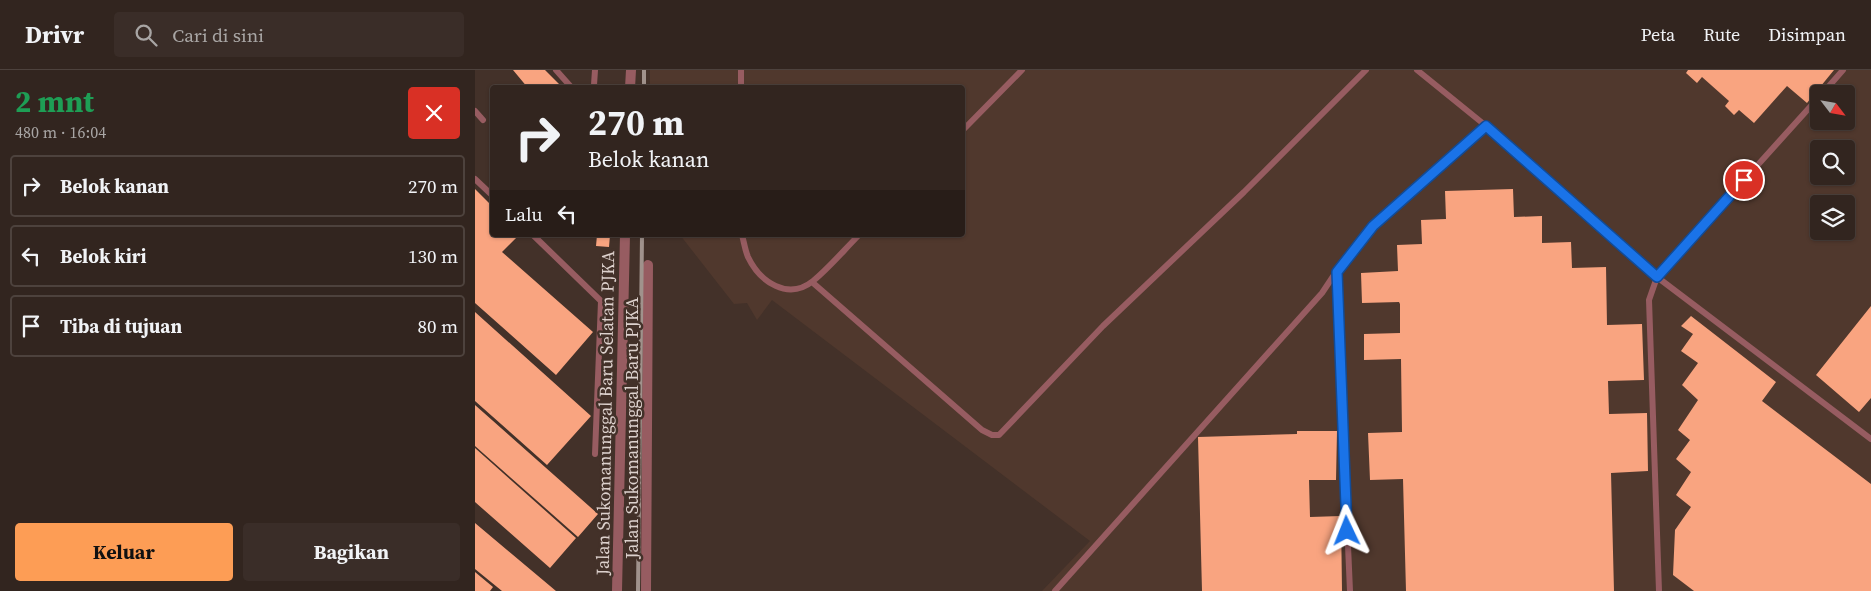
<!DOCTYPE html>
<html lang="id">
<head>
<meta charset="utf-8">
<style>
	body { margin:0; font-family:"Source Serif 4",serif; background:#3a2d28; color:#f1f3f6; height:100vh; display:flex; flex-direction:column; font-size:19px; white-space:nowrap }
	* { box-sizing:border-box; margin:0 }
	p { font-size:16px; color:#a8a5a4 }
	.icon { flex:none; width:28px; height:28px; fill:none; stroke:currentColor; stroke-width:2; stroke-linecap:round; stroke-linejoin:round }
	.map { position:relative; flex:1; overflow:hidden }
	.panel { display:flex; flex-direction:column; background:#32251f; width:475px }
	.panel>* { flex:none }
	.guide { position:absolute; left:15px; top:15px; width:475px; height:152px; border-radius:5px; box-shadow:0 1px 4px #0004,0 0 0 1px #4d423d; background:#32251f; color:#f1f3f6; overflow:hidden }
	.needle { width:32px; rotate:121deg }
	.tools { position:absolute; left:1335px; top:15px; display:grid; gap:10px }
	.tools a { display:grid; place-items:center; width:45px; height:45px; border-radius:5px; background:#32251f; box-shadow:0 1px 4px #0004,0 0 0 1px #4d423d; font-size:25px }
	.pin { position:absolute; display:grid; place-items:center; width:42px; height:42px; color:#fff; margin:-21px; border:2px solid #fff; border-radius:50%; box-shadow:0 1px 5px #0007 }
	.me { position:absolute; width:55px; margin:-28px; rotate:358deg; stroke-linejoin:round; filter:drop-shadow(0 0 4px #0008) }
	.turn { display:flex; align-items:center; gap:18px; height:105px; padding:0 15px; font-size:22px }
	.turn .icon { width:65px; height:65px; stroke-width:2.5 }
	.turn b { display:block; font-size:35px; line-height:42px }
	.then { display:flex; align-items:center; height:48px; padding:0 15px; background:#0003; gap:10px; font-size:19px }
	.round { display:grid; place-items:center; flex:none; width:52px; height:52px; border-radius:5px; background:#3a2d28 }
	.head { display:flex; align-items:center; justify-content:space-between; height:85px; padding:0 15px }
	h1 { font-size:30px; font-weight:700; line-height:38px; color:#1e9e55 }
	.button { display:flex; gap:10px; margin-top:auto; padding:10px 15px }
	.button a { flex:1; height:58px; border-radius:5px; background:#fd9d55; color:#111; font-size:20px; font-weight:700; line-height:58px; text-align:center }
	.button a+a { background:#3a2d28; color:#f1f3f6 }
	ul { padding:0; list-style:none }
	li { display:flex; align-items:center; gap:15px; height:62px; margin:0 10px 8px; padding:0 5px; border:2px solid #4d423d; border-radius:5px }
	li div { flex:1 }
	li b { display:block; font-size:19px }
	li em { font-style:normal }
	header { display:flex; align-items:center; gap:30px; box-sizing:border-box; height:70px; padding:0 25px; background:#32251f; border-bottom:1px solid #4d423d }
	header strong { font-size:24px }
	nav { display:flex; gap:28px; margin-inline-start:auto; font-size:18px }
	.search { width:350px; height:45px; background:#3a2d28; display:flex; align-items:center; gap:12px; box-sizing:border-box; padding:0 18px; border-radius:5px; color:#a8a5a4; font-size:19px }
	main { display:flex; flex:1; min-height:0 }
	.map>svg:first-child { display:block }
	.built { fill:#50382d; fill-rule:evenodd }
	.building { fill:#f9a480 }
	.lines { fill:none; stroke-linecap:round; stroke-linejoin:round }
	.service { stroke:#975c61; stroke-width:6 }
	.minor { stroke:#975c61; stroke-width:10 }
	.rail { stroke:#a0928c; stroke-width:4 }
	.route-casing { stroke:#114b97; stroke-width:12 }
	.route { stroke:#1a73e8; stroke-width:9 }
	.labels { text-anchor:middle; dominant-baseline:central; stroke-width:5; stroke-linejoin:round; paint-order:stroke }
	.street-label { font-size:18px; fill:#ddd1cd; stroke:#433129 }
</style>
</head>
<body>
<header>
<strong>Drivr</strong>
<div class="search"><svg class="icon" aria-label="search" viewBox="0 0 24 24"><circle cx="10" cy="10" r="6"/><path d="M15 15l6 6"/></svg>Cari di sini</div>
<nav><a>Peta</a><a>Rute</a><a>Disimpan</a></nav>
</header>
<main>
<section class="panel">
<div class="head"><div><h1>2 mnt</h1><p>480 m · 16:04</p></div><a class="round" style="background:#d93025;color:#fff"><svg class="icon" aria-label="close" viewBox="0 0 24 24"><path d="M6 6l12 12M18 6L6 18"/></svg></a></div>
<ul>
<li><svg class="icon" aria-label="right" viewBox="0 0 24 24"><path d="M7 20v-9h11M14 6l5 5-5 5"/></svg><div><b>Belok kanan</b></div><em>270 m</em></li>
<li><svg class="icon" aria-label="left" viewBox="0 0 24 24"><path d="M17 20v-9H6M10 6l-5 5 5 5"/></svg><div><b>Belok kiri</b></div><em>130 m</em></li>
<li><svg class="icon" aria-label="arrive" viewBox="0 0 24 24"><path d="M6 21V4h12l-3 4 3 4H6"/></svg><div><b>Tiba di tujuan</b></div><em>80 m</em></li>
</ul>
<div class="button"><a>Keluar</a><a>Bagikan</a></div>
</section>
<div class="map">
<svg width="1396" height="521" viewBox="0 0 1396 521">
	<rect width="100%" height="100%" fill="#433129"/>
	<path class="built" d="M175 0H1396V521H567L615 471 297 230 282 250 272 233 259 234 205 165H488V18H175ZM1344 24H1371V51H1344ZM1344 79H1371V106H1344ZM1344 134H1371V161H1344Z"/>
	<path class="building" d="M38 0H70L88 18H53Z
		M1213 0H1359L1332 33 1312 16 1279 53 1264 40 1259 45 1250 36 1254 31 1227 7 1222 13 1211 3Z
		M0 119 18 137V165H44L27 182 118 262 81 305 0 233Z
		M1038 119 1039 147 1067 146V173L1096 172 1097 198 1131 197 1132 255 1167 254 1169 310 1133 311 1134 344 1172 343 1173 401 1136 403 1139 521H931L928 409 895 410 893 363 927 362 926 289 889 290V264L925 263V234L924 232 887 233 886 203 923 201 922 175 947 174 946 150 971 149 970 121Z
		M122 165H135L134 177 121 176Z
		M1396 236V328L1384 342 1341 305Z
		M0 242 116 346 72 395 0 331Z
		M1216 246 1301 312 1287 331 1396 414V521H1219L1198 505 1200 460 1216 437 1201 425 1216 402 1201 389 1215 370 1203 360 1223 330 1207 315 1223 293 1206 281 1218 264 1206 256Z
		M0 335 123 444 103 467 0 376Z
		M822 361H862L861 410H834L835 447 866 446 867 521H727L723 367 822 364Z
		M0 378 101 468 75 498 0 432Z
		M0 453 81 521H27L0 499Z
		M0 502 18 517 15 521H0Z"/>
	<g class="lines">
		<path class="service" d="M81 0 97 18
			M942 0 1021 64 1182 207 1396 369
			M116 18 119 15 120 0
			M266 18V0
			M1347 24 1368 0
			M0 41 8 50
			M488 60 547 0
			M0 109 18 126
			M58 165 126 231 120 384
			M267 165C269 172 270 180 273 187 285 212 313 231 338 211 354 198 369 180 384 165
			M861 202 875 521
			M337 212 507 360 517 365H524L628 256 769 122 891 0
			M580 521 813 261 847 223 861 202 898 156 1011 56
			M1184 521 1174 230 1182 207 1344 27"/>
		<path class="minor" d="M155 18 156 0
			M142 521 150 165
			M171 521 173 195"/>
		<path class="rail" d="M169 18V0
			M163 521 167 165"/>
	</g>
	<g class="lines">
		<g class="route-casing">
			<path id="route" d="M872 461 862 202 898 156 1011 56 1182 207 1269 110"/>
		</g>
		<use href="#route" class="route"/>
	</g>
	<g class="labels">
		<g class="street-label">
			<text transform="translate(130 343) rotate(-89)">Jalan Sukomanunggal Baru Selatan PJKA</text>
			<text transform="translate(156 358) rotate(-90)">Jalan Sukomanunggal Baru PJKA</text>
		</g>
	</g>
</svg>
<div class="tools">
<a><svg class="needle" viewBox="-14 -14 28 28"><path d="M0-13l5 13h-10z" fill="#e53935"/><path d="M0 13l5-13h-10z" fill="#a8a5a4"/></svg></a>
<a><svg class="icon" aria-label="search" viewBox="0 0 24 24"><circle cx="10" cy="10" r="6"/><path d="M15 15l6 6"/></svg></a>
<a><svg class="icon" aria-label="layers" viewBox="0 0 24 24"><path d="M12 4l9 5-9 5-9-5zM3 14l9 5 9-5"/></svg></a>
</div>
<div class="pin" style="left:1269px;top:110px;background:#d93025"><svg class="icon" aria-label="arrive" viewBox="0 0 24 24"><path d="M6 21V4h12l-3 4 3 4H6"/></svg></div>
<svg class="me" style="left:872px;top:461px" viewBox="-20 -20 40 40"><path d="M0-17L14 15 0 8-14 15z" fill="#1a73e8" stroke="#fff" stroke-width="4"/></svg>
<div class="guide">
<div class="turn"><svg class="icon" aria-label="right" viewBox="0 0 24 24"><path d="M7 20v-9h11M14 6l5 5-5 5"/></svg><div><b>270 m</b>Belok kanan</div></div>
<div class="then">Lalu<svg class="icon" aria-label="left" viewBox="0 0 24 24"><path d="M17 20v-9H6M10 6l-5 5 5 5"/></svg></div>
</div>
</div>
</main>
</body>
</html>
